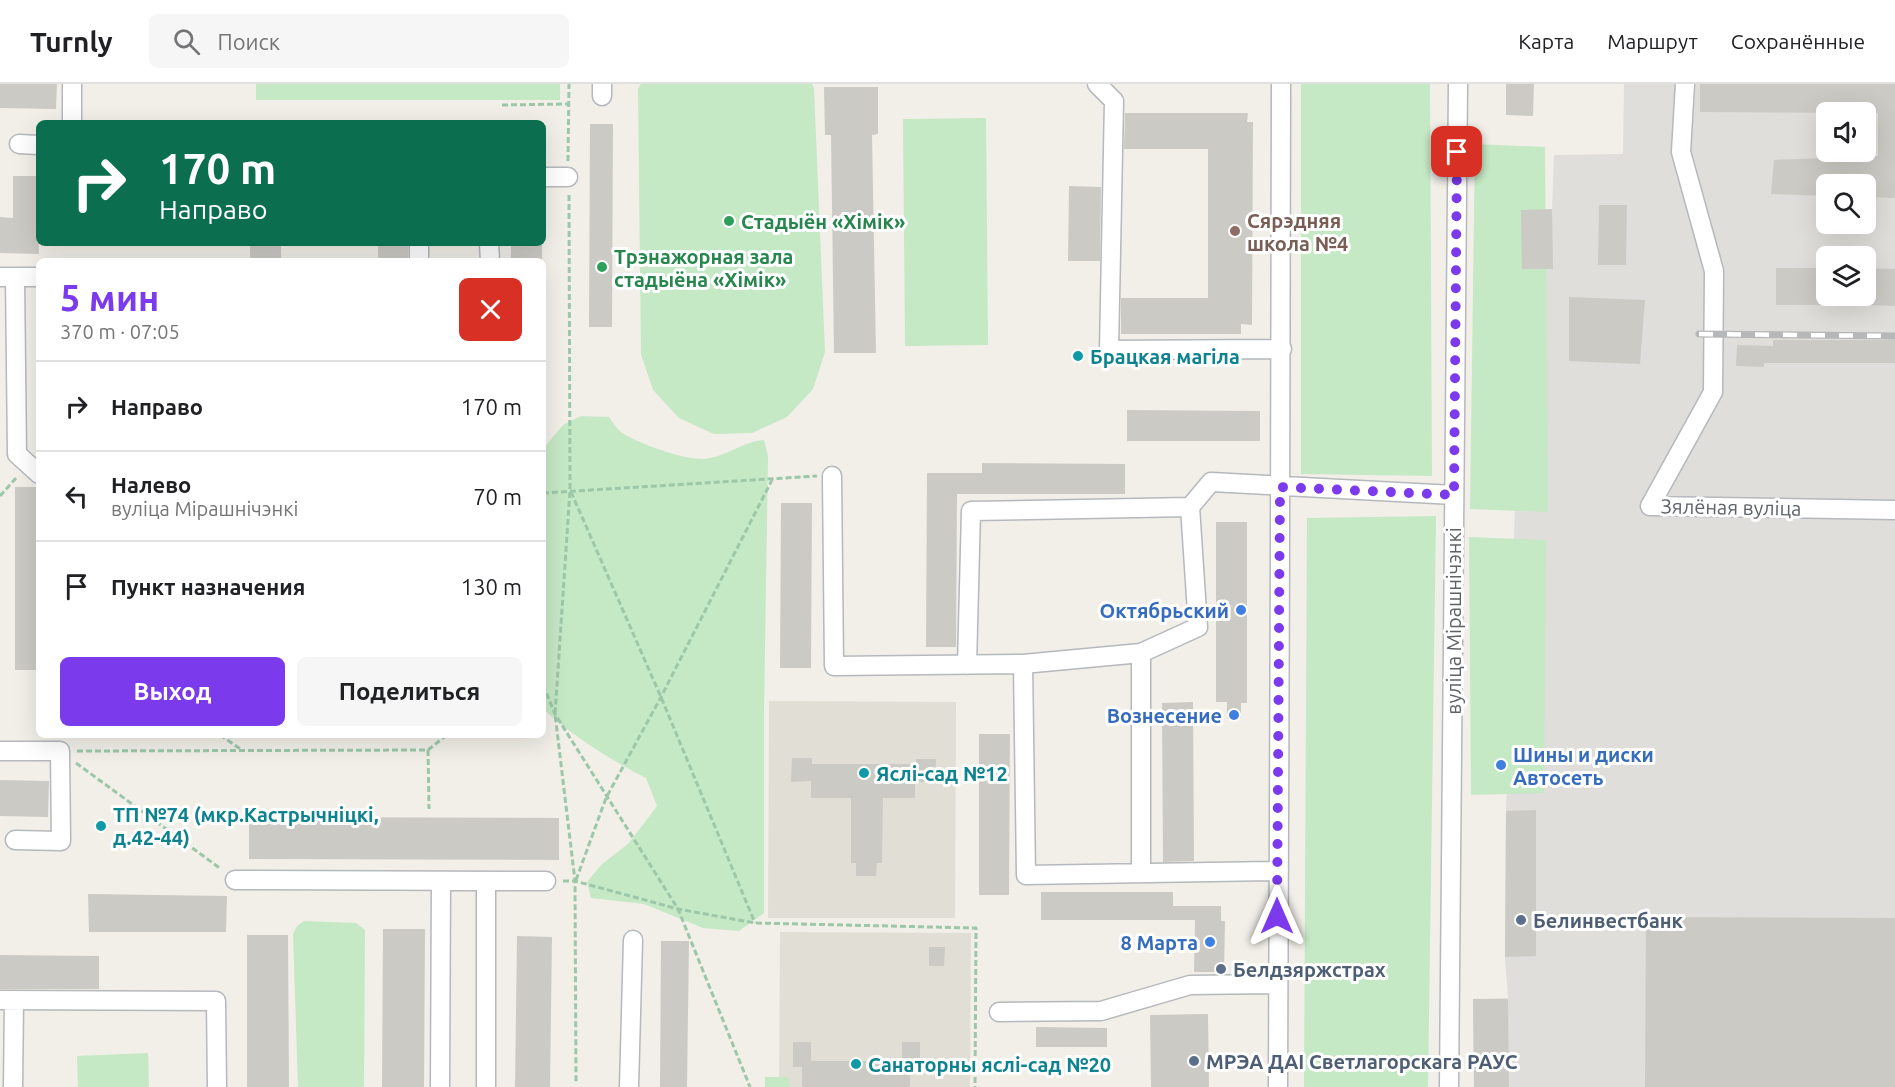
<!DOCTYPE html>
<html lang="ru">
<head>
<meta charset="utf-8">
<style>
	body { margin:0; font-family:Ubuntu,sans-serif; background:#f6f6f6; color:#202124; height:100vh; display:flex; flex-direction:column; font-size:22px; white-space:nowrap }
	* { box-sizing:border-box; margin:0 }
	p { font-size:20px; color:#757577 }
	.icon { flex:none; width:33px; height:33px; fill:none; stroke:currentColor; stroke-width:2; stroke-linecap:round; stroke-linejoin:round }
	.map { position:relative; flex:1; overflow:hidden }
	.sheet { position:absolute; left:36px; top:174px; width:510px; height:480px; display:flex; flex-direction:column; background:#fff; border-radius:9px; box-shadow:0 6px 24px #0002 }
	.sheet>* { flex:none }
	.guide { position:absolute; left:36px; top:36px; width:510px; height:126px; border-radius:9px; box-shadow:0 6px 24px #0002; background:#0b6e4f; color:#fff; overflow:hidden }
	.controls { position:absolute; left:1816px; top:18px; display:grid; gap:12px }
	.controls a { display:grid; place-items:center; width:60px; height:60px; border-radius:9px; background:#fff; box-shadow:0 6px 24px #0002; font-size:30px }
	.pin { position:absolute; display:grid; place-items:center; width:51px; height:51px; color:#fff; margin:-26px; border-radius:12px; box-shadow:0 3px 9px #0006 }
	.me { position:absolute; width:66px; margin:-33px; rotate:0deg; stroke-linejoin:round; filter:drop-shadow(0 0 4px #0008) }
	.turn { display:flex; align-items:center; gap:21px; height:126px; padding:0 24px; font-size:27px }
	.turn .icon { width:78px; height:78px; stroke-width:2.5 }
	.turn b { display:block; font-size:42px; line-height:51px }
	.round { display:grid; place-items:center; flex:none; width:63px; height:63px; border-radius:9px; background:#f6f6f6 }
	.headline { display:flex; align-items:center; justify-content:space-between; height:102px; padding:0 24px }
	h1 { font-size:36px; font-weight:600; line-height:45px; color:#7c3aed }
	.primary-button { display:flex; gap:12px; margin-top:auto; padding:12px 24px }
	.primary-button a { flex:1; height:69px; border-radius:9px; background:#7c3aed; color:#fff; font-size:24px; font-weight:600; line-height:69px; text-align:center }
	.primary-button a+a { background:#f6f6f6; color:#202124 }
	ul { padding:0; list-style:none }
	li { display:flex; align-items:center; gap:18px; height:90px; padding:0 24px; border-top:2px solid #e0e0e0 }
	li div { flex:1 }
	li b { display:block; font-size:22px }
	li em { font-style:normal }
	header { display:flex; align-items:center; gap:36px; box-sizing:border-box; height:84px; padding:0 30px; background:#fff; border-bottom:2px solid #e0e0e0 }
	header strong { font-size:28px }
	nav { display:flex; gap:33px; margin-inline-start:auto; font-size:21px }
	.search { width:420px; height:54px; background:#f6f6f6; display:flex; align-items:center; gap:15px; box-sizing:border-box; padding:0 21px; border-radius:9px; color:#757577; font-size:22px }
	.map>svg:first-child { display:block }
	.industrial { fill:#e0deda; fill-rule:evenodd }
	.education { fill:#e1ded6 }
	.green { fill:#c5e8c5 }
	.building { fill:#cccac5 }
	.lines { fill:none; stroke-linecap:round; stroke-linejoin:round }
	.minor-casing { stroke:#b5b8bc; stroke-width:21 }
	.path { stroke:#9cc7a9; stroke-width:3; stroke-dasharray:6 3; stroke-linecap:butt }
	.minor { stroke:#fff; stroke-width:18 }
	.rail-casing { stroke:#b6b7b8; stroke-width:7 }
	.rail { stroke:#fff; stroke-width:4.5; stroke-dasharray:14; stroke-linecap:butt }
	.route { stroke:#7c3aed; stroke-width:10; stroke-dasharray:0 18 }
	.leisure-dot { fill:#2e9e5b; stroke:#fff; stroke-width:2 }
	.education-dot { fill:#8d6e63; stroke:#fff; stroke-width:2 }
	.culture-dot { fill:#0f9aa8; stroke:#fff; stroke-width:2 }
	.shop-dot { fill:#3f7fe0; stroke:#fff; stroke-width:2 }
	.service-dot { fill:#5c6f8a; stroke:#fff; stroke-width:2 }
	.labels { text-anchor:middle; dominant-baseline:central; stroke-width:6; stroke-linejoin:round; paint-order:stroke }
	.education-label { font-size:20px; font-weight:bold; fill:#785e54; stroke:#fff; text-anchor:start }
	.leisure-label { font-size:20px; font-weight:bold; fill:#27864d; stroke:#fff; text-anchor:start }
	.culture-label { font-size:20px; font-weight:bold; fill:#0d838f; stroke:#fff; text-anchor:start }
	.street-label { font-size:20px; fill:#5f6368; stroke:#fff }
	.shop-label { font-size:20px; font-weight:bold; fill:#366cbe; stroke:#fff; text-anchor:end }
	.service-label { font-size:20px; font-weight:bold; fill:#4e5e75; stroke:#fff; text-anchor:start }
</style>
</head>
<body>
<header>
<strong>Turnly</strong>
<div class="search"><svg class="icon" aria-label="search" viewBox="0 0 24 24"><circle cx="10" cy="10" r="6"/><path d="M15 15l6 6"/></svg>Поиск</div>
<nav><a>Карта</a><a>Маршрут</a><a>Сохранённые</a></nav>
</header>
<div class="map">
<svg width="1895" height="1003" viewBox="0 0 1895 1003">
	<rect width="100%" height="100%" fill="#f1efe8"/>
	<path class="industrial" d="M1624 0H1895V1003H1474L1473 915 1508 914 1505 873 1506 727 1522 185 1552 125 1554 71 1623 70ZM1827 28H1866V68H1827ZM1827 100H1866V140H1827ZM1827 172H1866V212H1827Z"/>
	<path class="education" d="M769 617 956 618 955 834H768Z
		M780 848 971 849 970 1003H779Z"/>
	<path class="green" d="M256 0H560V16H256Z
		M641 0H812L814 4 825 268 813 305 787 333 752 349 714 350 679 334 653 306 641 270 638 5Z
		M1301 0H1430L1432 392 1301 390Z
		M986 34 988 261 905 262 903 35Z
		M1475 60 1545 63 1548 428 1470 425Z
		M581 332 609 333C613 339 618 347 624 350 640 360 685 376 703 375 727 373 741 358 764 356L768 372 764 629V829L739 847 703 844 644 820 591 814 587 798 601 781 629 759 657 722 646 694C609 675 574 653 543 625V365L563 341Z
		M1436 432 1428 1003H1304L1307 434Z
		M1469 453 1546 456 1544 709 1471 711Z
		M304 837 356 839 365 846 364 1003H298L293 850 297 842Z
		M148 969 149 1003H78L77 972Z
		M765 993H788L790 1003H765Z"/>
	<path class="building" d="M0 0H57L56 25 0 24Z
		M1506 0H1534L1533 32 1506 31Z
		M1700 0H1895V114L1866 113V100H1827V112L1771 110 1774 76 1878 72V29L1700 28Z
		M824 3H878V50L872 51 876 269H834L831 51H825Z
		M1125 29H1248L1247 38H1253L1252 241 1241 240V250H1121V214H1208V65H1124Z
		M590 40H613L612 243H589Z
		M13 92H38L39 170 0 169V133L13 134Z
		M1069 102 1101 103 1100 177H1068Z
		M1599 121H1627L1626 181H1598Z
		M1552 125 1553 185H1522L1521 126Z
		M250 159H281V177H250Z
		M378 159H408V177H378Z
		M511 159H542V177H511Z
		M1776 184H1827V221H1776Z
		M1866 184 1895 185V222L1866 221Z
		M1569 213 1645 216 1640 280 1569 277Z
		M1773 256H1895V279H1764V283L1736 282 1737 261 1773 262Z
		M1127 326 1260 327V357H1127Z
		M982 379 1125 380V410H957L956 563H926L927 389H982Z
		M15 403H39V586H15Z
		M781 419H812L811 584H780Z
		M1216 438H1247V619H1241V634L1227 635V618H1216Z
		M1193 618 1194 777 1163 778 1162 619Z
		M979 650H1010L1009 811H979Z
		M792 674H812V680H916V675H936L935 698H915V714H883L882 779H877L876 792H856V779H851V714H811V697L791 698Z
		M0 696 49 697 48 733 0 732Z
		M1536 726V872L1505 873 1506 727Z
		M249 733 559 734V776L249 775Z
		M1041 808H1173V822H1221V837H1225L1224 888H1194L1195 836H1041Z
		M88 810 227 812 226 848H89Z
		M1646 833 1895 834V1003H1645Z
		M383 845H425L424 1003H382Z
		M247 851H288L289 1003H247Z
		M517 852 552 853 550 1003H515Z
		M661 857H689L687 1003H660Z
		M929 863H945L944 882H929Z
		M0 871 99 872V905H0Z
		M1473 915H1508L1509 1003H1474Z
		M1208 930 1209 1003H1151L1150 931Z
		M1036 943 1107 944V963H1036Z
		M793 958H811V977H902V958H920V983H910V1003H802V983H793Z"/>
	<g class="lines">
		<g class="minor-casing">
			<path id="minor" d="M1097 0 1114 17 1109 266 1282 265
				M1685 0 1681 68 1714 187 1713 308 1650 422 1895 426
				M602 12V0
				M72 39V0
				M19 60 39 61
				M543 93H568
				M489 159 490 177
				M419 177V159
				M0 193H39
				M15 193 17 370 39 390
				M832 392 834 582 1023 580 1026 791 1277 787
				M1190 423 1211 398 1454 411
				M1023 580 1141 569V789
				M967 581 971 427 1190 423 1198 543 1141 569
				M0 667H60L61 757 15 756
				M235 796 546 797
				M0 916 216 917 217 1003
				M999 928 1101 927 1190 901 1278 900
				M13 1003 14 916
				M440 1003 441 797
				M486 1003V797
				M629 1003 633 856
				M1278 1003C1278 669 1282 334 1281 0
				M1449 1003 1458 0"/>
		</g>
		<path class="path" d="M502 21 568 20
			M568 77 569 0
			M569 111 570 406 555 630 575 797 576 998
			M571 408 661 613 755 839
			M543 409 817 392
			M0 412 17 393
			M543 601 555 630 678 825 750 1003
			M220 651 242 666
			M428 666 429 725
			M77 667 428 666 447 651
			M76 679 221 785
			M576 796 606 714 661 613 773 394
			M563 797H575L678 825 755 839 976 844 975 1003"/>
		<use href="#minor" class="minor"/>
		<g class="rail-casing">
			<path id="rail" d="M1699 250 1895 252"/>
		</g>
		<use href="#rail" class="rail"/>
	</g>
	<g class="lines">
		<path class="route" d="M1277 832 1280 403 1454 411 1457 68"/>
	</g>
	<g class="leisure-dot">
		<circle cx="729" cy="137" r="6"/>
		<circle cx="602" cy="183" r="6"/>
	</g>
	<circle class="education-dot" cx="1235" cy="147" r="6"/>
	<g class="culture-dot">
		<circle cx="1078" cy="272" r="6"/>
		<circle cx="864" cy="689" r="6"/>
		<circle cx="101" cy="742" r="6"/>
		<circle cx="856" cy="980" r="6"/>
	</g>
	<g class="shop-dot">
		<circle cx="1241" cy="526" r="6"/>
		<circle cx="1234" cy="631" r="6"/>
		<circle cx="1501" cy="681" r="6"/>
		<circle cx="1210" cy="858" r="6"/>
	</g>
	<g class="service-dot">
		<circle cx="1521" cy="836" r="6"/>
		<circle cx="1221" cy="885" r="6"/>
		<circle cx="1194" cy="977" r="6"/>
	</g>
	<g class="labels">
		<g class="education-label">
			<text x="1247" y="136">Сярэдняя<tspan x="1247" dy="23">школа №4</tspan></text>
		</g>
		<g class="leisure-label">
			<text x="741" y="137">Стадыён «Хімік»</text>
			<text x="614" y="172">Трэнажорная зала<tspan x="614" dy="23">стадыёна «Хімік»</tspan></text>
		</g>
		<g class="culture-label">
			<text x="1090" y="272">Брацкая магіла</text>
			<text x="876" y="689">Яслі-сад №12</text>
			<text x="113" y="730">ТП №74 (мкр.Кастрычніцкі,<tspan x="113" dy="23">д.42-44)</tspan></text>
			<text x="868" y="980">Санаторны яслі-сад №20</text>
		</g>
		<g class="street-label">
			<text transform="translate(1731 423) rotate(1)">Зялёная вуліца</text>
			<text transform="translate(1453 537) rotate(-90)">вуліца Мірашнічэнкі</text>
		</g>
		<g class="shop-label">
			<text x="1229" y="526">Октябрьский</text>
			<text x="1222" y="631">Вознесение</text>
			<text x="1513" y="670" text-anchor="start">Шины и диски<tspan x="1513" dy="23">Автосеть</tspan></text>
			<text x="1198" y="858">8 Марта</text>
		</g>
		<g class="service-label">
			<text x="1533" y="836">Белинвестбанк</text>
			<text x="1233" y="885">Белдзяржстрах</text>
			<text x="1206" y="977">МРЭА ДАІ Светлагорскага РАУС</text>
		</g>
	</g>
</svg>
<div class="controls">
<a><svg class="icon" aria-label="sound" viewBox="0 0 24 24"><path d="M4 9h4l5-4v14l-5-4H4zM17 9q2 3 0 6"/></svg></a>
<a><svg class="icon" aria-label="search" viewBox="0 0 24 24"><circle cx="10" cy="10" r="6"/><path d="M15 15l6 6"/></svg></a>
<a><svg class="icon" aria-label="layers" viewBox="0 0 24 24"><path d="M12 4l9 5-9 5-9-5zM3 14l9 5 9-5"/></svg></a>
</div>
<div class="pin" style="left:1457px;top:68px;background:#d93025"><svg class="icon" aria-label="arrive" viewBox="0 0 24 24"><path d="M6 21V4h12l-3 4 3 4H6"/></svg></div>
<svg class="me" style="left:1277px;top:832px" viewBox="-20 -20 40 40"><path d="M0-17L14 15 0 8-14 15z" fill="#7c3aed" stroke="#fff" stroke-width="4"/></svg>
<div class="guide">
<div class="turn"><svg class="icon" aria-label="right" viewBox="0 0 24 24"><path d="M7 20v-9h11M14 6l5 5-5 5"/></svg><div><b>170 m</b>Направо</div></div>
</div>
<section class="sheet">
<div class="headline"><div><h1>5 мин</h1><p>370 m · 07:05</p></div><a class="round" style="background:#d93025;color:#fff"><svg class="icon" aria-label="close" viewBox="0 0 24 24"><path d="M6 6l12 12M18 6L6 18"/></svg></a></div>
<ul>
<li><svg class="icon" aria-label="right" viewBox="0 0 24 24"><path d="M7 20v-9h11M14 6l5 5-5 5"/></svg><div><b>Направо</b></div><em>170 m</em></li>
<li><svg class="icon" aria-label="left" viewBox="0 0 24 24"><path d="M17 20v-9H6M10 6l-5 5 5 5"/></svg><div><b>Налево</b><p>вуліца Мірашнічэнкі</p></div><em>70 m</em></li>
<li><svg class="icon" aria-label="arrive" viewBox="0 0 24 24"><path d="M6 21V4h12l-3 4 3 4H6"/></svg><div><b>Пункт назначения</b></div><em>130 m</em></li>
</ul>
<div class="primary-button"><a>Выход</a><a>Поделиться</a></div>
</section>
</div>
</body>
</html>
